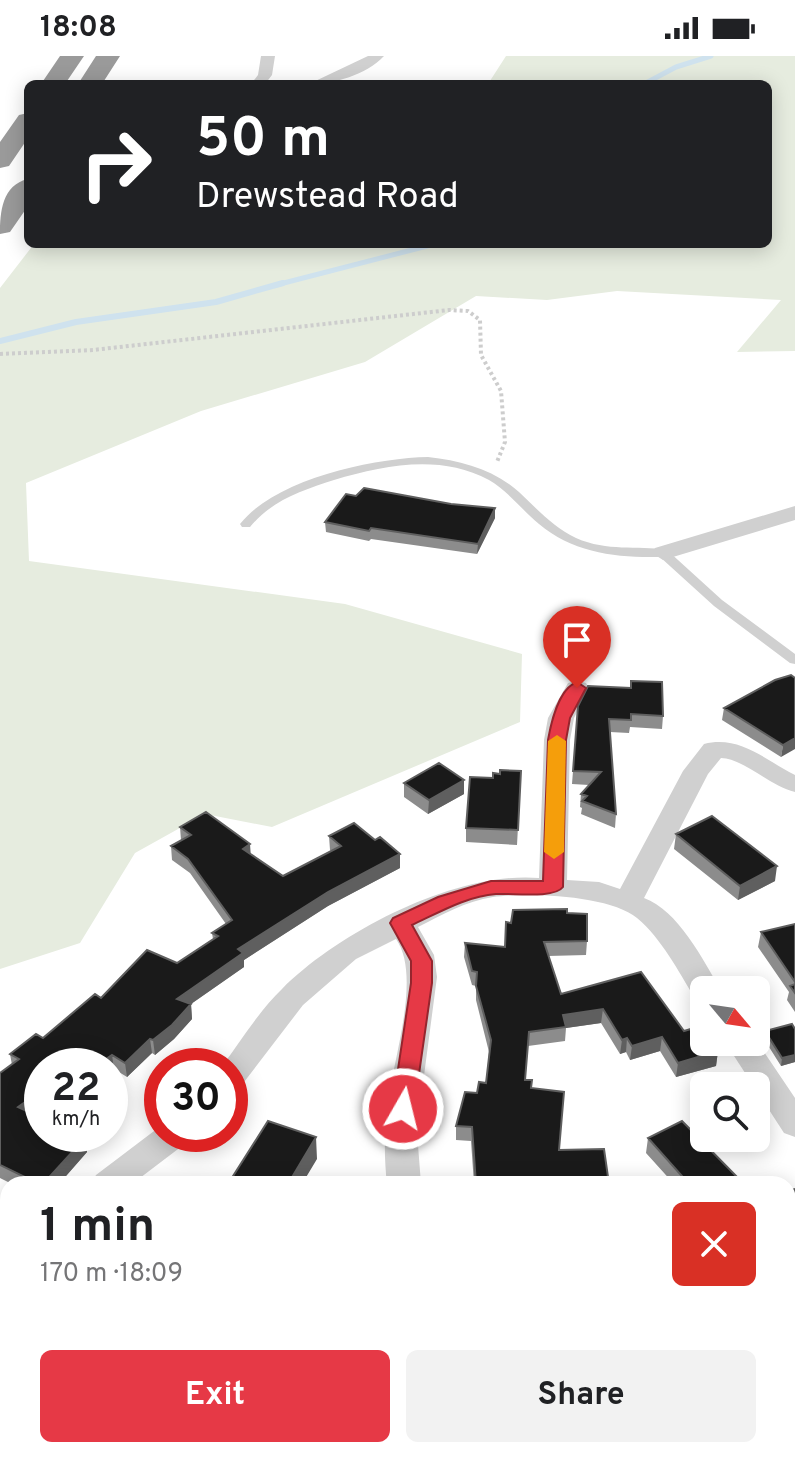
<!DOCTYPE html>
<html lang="en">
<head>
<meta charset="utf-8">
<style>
	body { margin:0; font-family:Overpass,sans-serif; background:#f2f2f2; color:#202124; height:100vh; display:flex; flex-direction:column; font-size:30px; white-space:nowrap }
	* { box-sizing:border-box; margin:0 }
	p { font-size:26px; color:#757577 }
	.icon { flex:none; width:44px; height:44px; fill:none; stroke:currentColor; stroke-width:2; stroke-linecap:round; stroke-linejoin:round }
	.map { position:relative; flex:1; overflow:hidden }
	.details { position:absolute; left:0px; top:1120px; width:796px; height:282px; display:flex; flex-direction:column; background:#fff; border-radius:24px 24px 0 0; box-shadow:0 4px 20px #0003 }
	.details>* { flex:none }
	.banner { position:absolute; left:24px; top:24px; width:748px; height:168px; border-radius:12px; box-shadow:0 4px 20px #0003; background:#202124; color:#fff; overflow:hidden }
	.needle { width:52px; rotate:119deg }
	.buttons { position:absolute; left:690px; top:920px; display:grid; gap:16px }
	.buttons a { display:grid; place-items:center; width:80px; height:80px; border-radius:12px; background:#fff; box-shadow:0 4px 20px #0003; font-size:40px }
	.speed { position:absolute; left:24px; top:992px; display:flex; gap:16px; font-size:40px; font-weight:700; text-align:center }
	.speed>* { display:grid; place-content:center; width:104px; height:104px; border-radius:50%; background:#fff; box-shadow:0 4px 20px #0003; line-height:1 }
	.speed small { font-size:20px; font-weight:400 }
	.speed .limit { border:12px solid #d22; background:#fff; color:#111 }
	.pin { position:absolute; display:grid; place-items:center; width:68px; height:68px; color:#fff; margin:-82px -34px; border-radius:50% 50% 50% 0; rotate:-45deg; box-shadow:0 0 8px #0007 }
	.pin .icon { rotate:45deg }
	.me { position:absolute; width:88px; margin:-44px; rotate:8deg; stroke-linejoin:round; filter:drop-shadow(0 0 6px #0008) }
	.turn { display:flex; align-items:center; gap:28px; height:168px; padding:0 40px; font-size:36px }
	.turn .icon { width:104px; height:104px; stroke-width:2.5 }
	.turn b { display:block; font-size:56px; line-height:68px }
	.round { display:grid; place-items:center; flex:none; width:84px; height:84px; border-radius:12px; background:#f2f2f2 }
	.head { display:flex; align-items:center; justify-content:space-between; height:136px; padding:0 40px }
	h1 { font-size:48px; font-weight:700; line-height:60px }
	.button { display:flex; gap:16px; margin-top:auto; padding:16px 40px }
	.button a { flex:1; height:92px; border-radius:12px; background:#e63946; color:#fff; font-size:32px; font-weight:700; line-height:92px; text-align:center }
	.button a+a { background:#f2f2f2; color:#202124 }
	.status { display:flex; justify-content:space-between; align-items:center; height:56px; padding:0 40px; background:#fff; direction:ltr }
	.status svg { height:22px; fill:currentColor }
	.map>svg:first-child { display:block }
	.green { fill:#e6ecdf }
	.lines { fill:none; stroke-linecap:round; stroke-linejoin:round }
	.stream-far1 { stroke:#cfe2ee; stroke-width:5 }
	.stream { stroke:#cfe2ee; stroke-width:6 }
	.path { stroke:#cdcdcd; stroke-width:4; stroke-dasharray:3 3; stroke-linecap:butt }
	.lane { fill:#d0d0d0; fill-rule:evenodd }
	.street { fill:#d0d0d0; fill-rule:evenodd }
	.highway { fill:#9a9a9a; fill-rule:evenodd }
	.wall { fill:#8c8c8c }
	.shaded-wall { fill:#5f5f5f }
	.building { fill:#1a1a1a; stroke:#5f5f5f; stroke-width:2 }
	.route { fill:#e63946; stroke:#96252e; stroke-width:2 }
	.slow { fill:#f59e0b }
</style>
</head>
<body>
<div class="status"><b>18:08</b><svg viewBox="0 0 49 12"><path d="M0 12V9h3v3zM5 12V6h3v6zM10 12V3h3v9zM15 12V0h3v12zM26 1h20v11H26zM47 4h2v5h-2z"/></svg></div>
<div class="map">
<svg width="795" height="1401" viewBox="0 0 795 1401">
	<rect width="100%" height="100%" fill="#fff"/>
	<path class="green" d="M506 0H795V295L737 296 781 244 617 235 547 244 476 240 365 306 201 355 26 427 29 505 345 548 522 598 520 666 272 771 205 758 135 797 80 887 0 913V232L34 188H768V28H488Z"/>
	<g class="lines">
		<path class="stream-far1" d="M644 28 676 11 711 0
			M276 229 435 188"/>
		<path class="stream" d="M0 285 76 266 216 246 283 227"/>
		<path class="path" d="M0 298 93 294 449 254 468 255 480 264 481 299 501 335 505 386 497 406"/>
		<path class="lane" d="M428 401C462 405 493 413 519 436 537 453 553 471 576 482 608 496 636 489 667 494L722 544 795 598V608L790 607 714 550 660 501C617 502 573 497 539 468 522 454 508 435 489 424 440 398 385 409 334 424 303 434 272 444 250 471H242L240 468C275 423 374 402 428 401Z"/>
		<path class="street" d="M261 0H275L272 19 265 28H251L258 19Z
			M368 0H384C366 19 334 28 309 28Z
			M795 450V464L663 504 652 497 655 492Z
			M577 625 586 627 589 632 574 662 570 684 567 824 599 826 620 833 683 715 704 688C740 679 765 704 795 719V736C769 730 745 703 721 702L708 718 644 842C678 854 703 904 721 934H704V944L695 942C678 915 662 883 637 862 610 839 527 836 493 841 466 845 442 859 418 871L434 899 437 921 420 1050 418 1089 421 1128H387C384 1101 384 1074 388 1047 393 1003 422 920 396 883L356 903 303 949 241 1030 230 1034V1010H222C241 985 259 955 282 933 340 875 457 815 539 822L544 684 548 662 568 627Z
			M756 984 795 1042V1081L784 1077 725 986Z
			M162 1069V1078H190L186 1087 132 1128H91L96 1119Z
			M8 1385V1394H42L41 1401H3Z
			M456 1394H494L496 1401H458Z"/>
		<path class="highway" d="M60 0H84L65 28H41Z
			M96 0H120L102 28H78Z
			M28 57V82L9 110 0 112V86L19 59Z
			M28 123V150L10 176 0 178C0 156 2 129 28 123Z"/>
	</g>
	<path class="wall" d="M356 440 495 452V462L477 498 371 483 369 485 326 476 325 466Z
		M795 622 781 701 722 664 724 652Z
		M631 625 663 660 662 673 630 671 629 677 610 676 616 758 615 772 581 758 582 752 580 751 581 738 589 729 572 728 578 650 630 632Z
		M521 715 517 789 466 786V772L493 722Z
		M404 727 464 738 428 758 404 741Z
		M180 771 251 798 283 820 331 795 330 794 329 780 400 812 328 850 244 904V911L191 948 192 963 174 983 155 999 152 997 127 1021 114 1013 110 1016V1010H42V1050L32 1058 85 1082 87 1096 59 1128H12L0 1122V1017L12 1009 10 998 43 982 101 942 177 907 213 883 212 877 226 868 190 817 172 804 171 790 181 784Z
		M676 778 775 825 738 844 674 793Z
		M567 857 587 885 586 899 548 900 561 938 684 975 718 995 716 1010 676 1021 660 995 630 1004 626 996 620 998 601 967 566 972 565 985 528 990 525 1024 531 1032 559 1094 609 1128H474L471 1085 456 1084V1070L477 1037 486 1027 489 996 476 944V930L472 929 464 901 465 887 505 891 511 867Z
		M795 868V956L787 944 789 936 758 891 761 876Z
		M795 973V1006L781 1010 764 983 765 975Z
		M648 1082 737 1128H674L646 1097Z
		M788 1174 795 1185V1310L788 1298Z
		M556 1394H685L689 1401H557Z"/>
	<path class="shaded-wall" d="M495 452V462L477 498 478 488Z
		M795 682V693L781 701 783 689Z
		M464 724V738L428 758 429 744Z
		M250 788 251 802 243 793Z
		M400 798V812L328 850 244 904V911L178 957 177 943 238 893 328 836Z
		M777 810 775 825 738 844 740 830Z
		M191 948 192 963 174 983 155 999 153 984Z
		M603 953 601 967 566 972 563 959Z
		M662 981 660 995 630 1004 632 990Z
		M627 982 626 996 620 998 622 984Z
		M150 983 152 997 127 1021 125 1007Z
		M718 995 716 1010 676 1021 678 1007Z
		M112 999 114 1013 110 1016V1010H96Z
		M795 999V1006L781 1010 782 1002Z
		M42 1034V1050L21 1066 18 1051Z
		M316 1081 317 1103 302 1128H288Z
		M85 1082 87 1096 59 1128H43Z
		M738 1122 737 1128H725Z
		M795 1159V1166L788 1168V1161Z
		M8 1178V1199L1 1211 0 1191Z"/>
	<path class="building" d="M364 432 451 448 495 452 478 488 371 472 369 475 325 466 346 438 356 440Z
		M791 619 795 622V682L783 689 724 652 775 624Z
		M631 625 662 626 663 660 631 658V664L609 663 616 758 582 745 587 740 581 738 601 716 573 715 578 650 588 630 631 632Z
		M439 707 464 724 429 744 404 727Z
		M500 714 521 715 518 774 466 772 470 721 493 722V717L500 718Z
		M206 756 250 788 243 793 283 820 341 790 329 780 354 767 375 784 380 781 400 798 328 836 238 893 243 897 177 943 191 948 172 969 153 984 150 983 125 1007 112 999 96 1010H42V1034L18 1051 42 1062V1078H76L85 1082 43 1128H39L0 1109V1017L19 1003 10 998 36 978 43 982 95 938 101 942 147 894 177 907 218 880 212 877 232 864 188 803 171 790 191 779 180 771Z
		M712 760 777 810 740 830 676 778Z
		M567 853V857L587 858V885L544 886 561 938 641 916 684 975 701 970 704 974V986H712L718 995 678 1007 662 981 632 990 627 982 622 984 603 953 563 959 566 971 529 976 525 1024H532L531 1032 564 1036 559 1094 604 1093 609 1128H476L472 1071 456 1070 465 1036 477 1037 479 1026 486 1027 491 984 476 930 477 916 472 915 465 887 505 891 506 866 511 867 513 854Z
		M795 868V926L761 876Z
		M795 928V937L790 930Z
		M792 968 795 973V999L782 1002 765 975Z
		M268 1065 316 1081 288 1128H228Z
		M682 1065 738 1122 725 1128H689L648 1082Z
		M795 1133V1159L788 1161V1135Z
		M0 1172 8 1174V1178L0 1191Z
		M788 1175 795 1185V1287L788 1276Z
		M97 1394H148V1401H96Z
		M561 1394H685L689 1401H563Z"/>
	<path class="route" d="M577 626 586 632 570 662 566 684 563 831C554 843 512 837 496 838 467 840 438 857 412 869L432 905V927L414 1053 411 1059 403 1062 395 1059 392 1053 411 927V905L390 867 393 862 438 841 491 825H543L548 684C551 667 559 632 577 626Z"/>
	<path class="slow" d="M557 679 566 685 564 796 554 803 544 796 548 685Z"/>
</svg>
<div class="buttons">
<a><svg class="needle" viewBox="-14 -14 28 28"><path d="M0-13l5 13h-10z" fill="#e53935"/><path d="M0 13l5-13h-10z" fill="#757577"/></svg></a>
<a><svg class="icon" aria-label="search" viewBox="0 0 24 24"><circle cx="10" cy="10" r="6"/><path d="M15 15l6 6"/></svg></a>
</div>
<div class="speed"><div>22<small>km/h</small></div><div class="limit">30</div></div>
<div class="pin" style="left:577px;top:632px;background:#d93025"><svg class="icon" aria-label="arrive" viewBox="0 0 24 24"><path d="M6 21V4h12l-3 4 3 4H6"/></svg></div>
<svg class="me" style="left:403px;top:1053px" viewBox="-20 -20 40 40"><circle r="17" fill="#e63946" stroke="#fff" stroke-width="3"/><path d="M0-11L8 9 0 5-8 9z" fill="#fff"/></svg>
<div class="banner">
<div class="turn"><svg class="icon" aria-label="right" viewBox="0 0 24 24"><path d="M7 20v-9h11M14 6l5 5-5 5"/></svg><div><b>50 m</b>Drewstead Road</div></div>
</div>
<section class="details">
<div class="head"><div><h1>1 min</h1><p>170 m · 18:09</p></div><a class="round" style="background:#d93025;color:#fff"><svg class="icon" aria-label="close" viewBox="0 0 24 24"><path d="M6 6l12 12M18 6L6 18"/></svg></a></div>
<div class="button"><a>Exit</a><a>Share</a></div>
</section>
</div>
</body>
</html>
